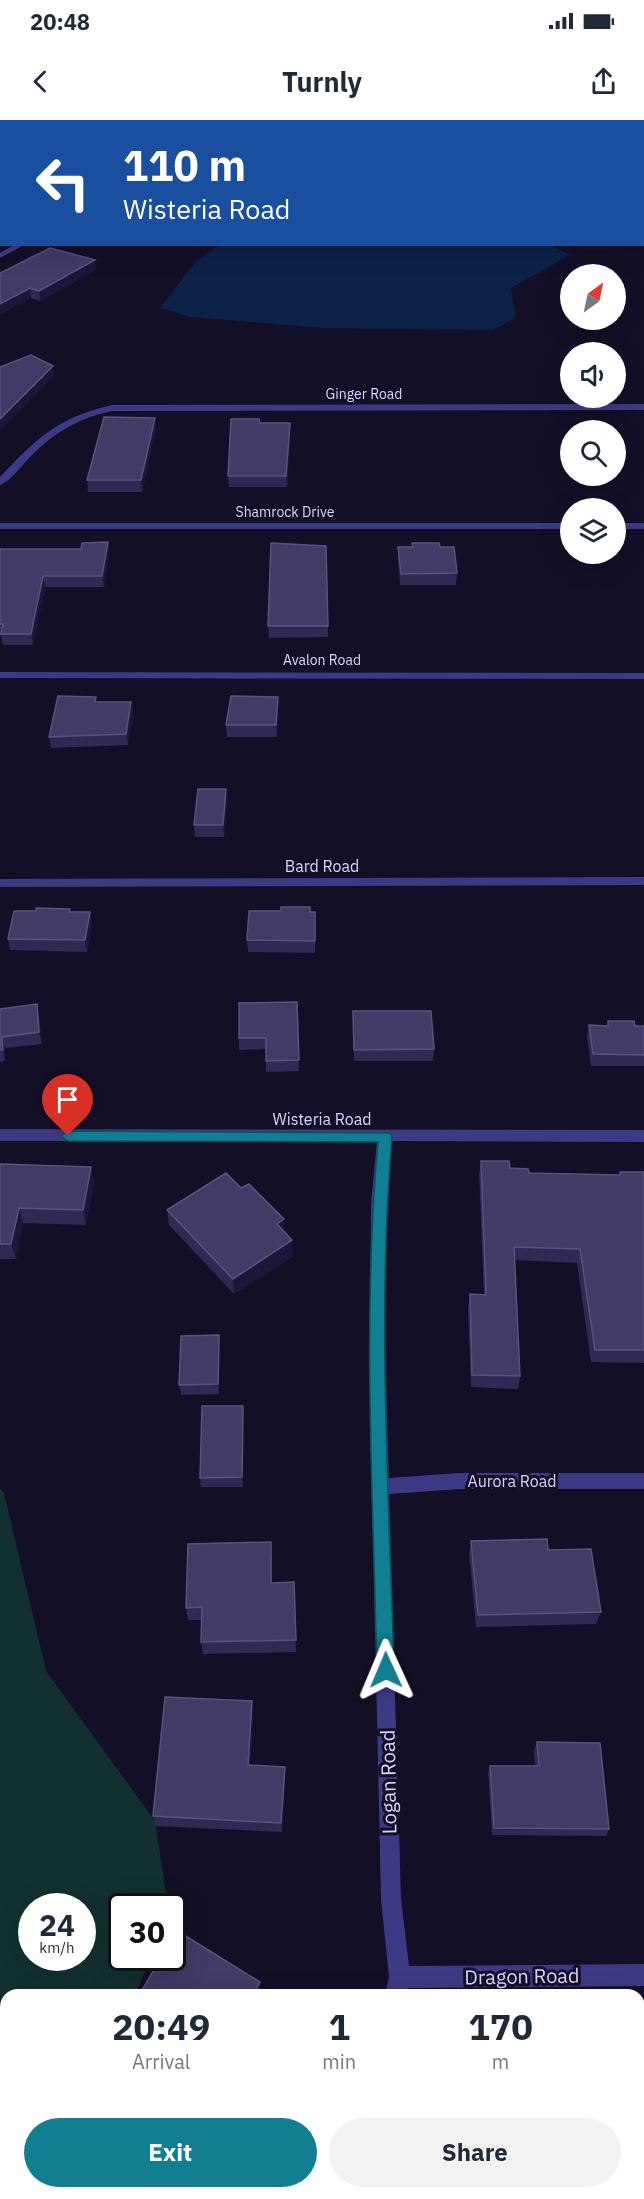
<!DOCTYPE html>
<html lang="en">
<head>
<meta charset="utf-8">
<style>
	body { margin:0; font-family:"IBM Plex Sans",sans-serif; background:#f2f2f3; color:#1f2937; height:100vh; display:flex; flex-direction:column; font-size:22px; white-space:nowrap }
	* { box-sizing:border-box; margin:0 }
	p { font-size:20px; color:#747a83 }
	.icon { flex:none; width:33px; height:33px; fill:none; stroke:currentColor; stroke-width:2; stroke-linecap:round; stroke-linejoin:round }
	.map { position:relative; flex:1; overflow:hidden }
	.drawer { position:absolute; left:0px; top:1869px; width:645px; height:210px; display:flex; flex-direction:column; background:#fff; border-radius:18px 18px 0 0; box-shadow:0 6px 24px #0002 }
	.drawer>* { flex:none }
	.top-card { position:absolute; left:0px; top:0px; width:645px; height:126px; box-shadow:0 6px 24px #0002; background:#1a4fa0; color:#fff; overflow:hidden }
	.needle { width:39px; rotate:33deg }
	.controls { position:absolute; left:560px; top:144px; display:grid; gap:12px }
	.controls a { display:grid; place-items:center; width:66px; height:66px; border-radius:50%; background:#fff; box-shadow:0 6px 24px #0002; font-size:30px }
	.speed { position:absolute; left:18px; top:1773px; display:flex; gap:12px; font-size:30px; font-weight:700; text-align:center }
	.speed>* { display:grid; place-content:center; width:78px; height:78px; border-radius:50%; background:#fff; box-shadow:0 6px 24px #0002; line-height:1 }
	.speed small { font-size:15px; font-weight:400 }
	.speed .limit { border:3px solid #111; border-radius:9px; background:#fff; color:#111 }
	.pin { position:absolute; display:grid; place-items:center; width:51px; height:51px; color:#fff; margin:-62px -26px; border-radius:50% 50% 50% 0; rotate:-45deg; box-shadow:0 0 6px #0007 }
	.pin .icon { rotate:45deg }
	.me { position:absolute; width:66px; margin:-33px; rotate:359deg; stroke-linejoin:round; filter:drop-shadow(0 0 4px #0008) }
	.turn { display:flex; align-items:center; gap:21px; height:126px; padding:0 24px; font-size:27px }
	.turn .icon { width:78px; height:78px; stroke-width:2.5 }
	.turn b { display:block; font-size:42px; line-height:51px }
	.eta { display:flex; justify-content:space-evenly; align-items:center; height:102px; text-align:center }
	.eta b { font-size:36px; font-weight:700; line-height:42px }
	.primary-button { display:flex; gap:12px; margin-top:auto; padding:12px 24px }
	.primary-button a { flex:1; height:69px; border-radius:36px; background:#117e91; color:#fff; font-size:24px; font-weight:700; line-height:69px; text-align:center }
	.primary-button a+a { background:#f2f2f3; color:#1f2937 }
	.status { display:flex; justify-content:space-between; align-items:center; height:42px; padding:0 30px; background:#fff; direction:ltr }
	.status svg { height:16px; fill:currentColor }
	header { display:flex; justify-content:space-between; align-items:center; height:78px; padding:0 24px; background:#fff; font-size:27px; font-weight:700 }
	.map>svg:first-child { display:block }
	.green { fill:#12302f; fill-rule:evenodd }
	.water { fill:#0c2248 }
	.lines { fill:none; stroke-linecap:round; stroke-linejoin:round }
	.minor { fill:#3d3a85; fill-rule:evenodd }
	.tertiary { fill:#3d3a85; fill-rule:evenodd }
	.wall { fill:#312854 }
	.shaded-wall { fill:#1d163a }
	.building { fill:#433a66; stroke:#5a527e; stroke-width:1.5 }
	.route { fill:#117e91; stroke:#0b525e; stroke-width:1.5 }
	.labels { text-anchor:middle; dominant-baseline:central; stroke-width:6; stroke-linejoin:round; paint-order:stroke }
	.far-street-label { font-size:14px; fill:#d9d4ff; stroke:#130f26 }
	.street-label { font-size:16px; fill:#d9d4ff; stroke:#130f26 }
	.near-street-label { font-size:20px; fill:#d9d4ff; stroke:#130f26 }
</style>
</head>
<body>
<div class="status"><b>20:48</b><svg viewBox="0 0 49 12"><path d="M0 12V9h3v3zM5 12V6h3v6zM10 12V3h3v9zM15 12V0h3v12zM26 1h20v11H26zM47 4h2v5h-2z"/></svg></div>
<header><svg class="icon" aria-label="back" viewBox="0 0 24 24"><path d="M15 5l-7 7 7 7"/></svg>Turnly<svg class="icon" aria-label="share" viewBox="0 0 24 24"><path d="M12 15V3M7 8l5-5 5 5M5 13v7h14v-7"/></svg></header>
<div class="map">
<svg width="644" height="2079" viewBox="0 0 644 2079">
	<rect width="100%" height="100%" fill="#130f26"/>
	<path class="green" d="M0 1369 4 1373 46 1551 155 1701 168 1786H122V1838H151L135 1875H6V2045L0 2049ZM32 1786H82V1838H32Z"/>
	<path class="water" d="M549 124 570 135 511 168 516 198 493 210 323 208 190 197 160 188 196 141 220 125Z"/>
	<g class="lines">
		<path class="minor" d="M264 0H271L262 2Z
			M16 124H26L0 138V133Z
			M644 284V290L112 291C79 298 55 312 31 336 22 345 12 360 0 365V357C38 317 57 298 112 285Z
			M0 552 644 553V559L0 558Z
			M644 757V765L0 767V759Z
			M0 1009 644 1010V1022L392 1021C382 1133 385 1246 389 1358L459 1353H644V1369H459L389 1374 401 1779 409 1846 644 1844V1866L408 1868 407 1875H385L389 1857 381 1779 370 1282 371 1084 377 1021H0Z
			M319 2073H343L340 2079H316Z"/>
		<path class="tertiary" d="M0 403H570V409H0Z
			M615 403H644V409H615Z"/>
	</g>
	<path class="wall" d="M96 150 40 181 31 178 0 153Z
		M260 303 290 314 287 367H229L228 356Z
		M156 309 142 372H88L87 360Z
		M108 422 109 434 104 467H45L33 525H3L1 515H0V429H81Z
		M412 423 440 427 457 453 456 465H400L398 439V427H412Z
		M268 506H328V517L269 518Z
		M96 577V582H131L133 594 128 625 51 628 49 617Z
		M278 577 277 617H227L226 605Z
		M226 669 227 681 224 717H195L194 705Z
		M36 791 90 792 92 804 87 832 10 830 8 819Z
		M315 792V833L248 832 247 820Z
		M297 882 299 951 266 952V929L239 930V918Z
		M0 889 39 896 42 924 5 928V941L0 942Z
		M353 891 434 929 433 941H354Z
		M608 901 635 906H644V946H591L587 917 589 905 607 906Z
		M481 1041 529 1053 619 1055 620 1052H644V1243L591 1242 577 1143 514 1140 520 1256 518 1269 471 1267 468 1188 470 1174 484 1175 479 1054Z
		M0 1044 91 1047 94 1063 86 1105 23 1103 16 1139H0Z
		M167 1090 285 1112 293 1136 234 1174 169 1105Z
		M219 1215 220 1225 219 1274 181 1275 179 1265Z
		M244 1296 243 1367H201L200 1358Z
		M471 1421 548 1430 601 1492 596 1504 476 1507 469 1433Z
		M272 1435V1463L294 1462 296 1532 203 1534 201 1522 202 1500H188L186 1488Z
		M252 1581 253 1592 250 1645 285 1657 282 1712 155 1706 153 1696Z
		M537 1622 609 1709 606 1716 492 1715 488 1653 490 1646H535L534 1630Z"/>
	<path class="shaded-wall" d="M95 140 96 150 40 181 39 171Z
		M30 168 31 178 0 195V184Z
		M53 246 54 256 0 311V299Z
		M155 298 156 309 142 372 141 360Z
		M290 303V314L287 367 286 356Z
		M108 422 109 434 104 467 102 456Z
		M43 456 45 467 33 525 31 514Z
		M278 577V588L277 617 276 605Z
		M131 582 133 594 128 625 126 614Z
		M226 669 227 681 224 717 223 705Z
		M90 792 92 804 87 832 85 820Z
		M37 884 39 896 42 924 39 912Z
		M2 917 5 928V941L3 930Z
		M91 1047 94 1063 86 1105 83 1090Z
		M19 1088 23 1103 16 1139 11 1124Z
		M284 1099 285 1115 277 1104Z
		M292 1120 293 1136 234 1174 233 1159Z
		M219 1215 220 1225 219 1274 218 1264Z
		M243 1286 244 1296 243 1367 242 1357Z
		M252 1581 253 1592 249 1656 248 1645Z
		M285 1647V1657L282 1712 281 1703Z
		M260 1862 261 1870 258 1875H253Z"/>
	<path class="building" d="M380 0H644V113V2H378Z
		M50 128 95 140 39 171 30 168 0 184V153Z
		M31 235 53 246 0 299V247Z
		M104 297 155 298 141 360H87Z
		M231 299H259L260 303H290L286 356H228Z
		M108 422 102 456H43L31 514H1L3 504H0V429H81L82 423Z
		M271 423 326 426 328 506H268Z
		M412 423H439L440 427H454L457 453 401 454 398 427H413Z
		M58 576 96 577 95 582H131L126 614 49 617Z
		M231 576 278 577 276 605H226Z
		M198 669H226L223 705H194Z
		M281 787H310V792H315V821L247 820 249 791H281Z
		M36 788 70 789 69 792H90L85 820 8 819 14 791H36Z
		M297 882 299 940 266 941V918H239V883Z
		M37 884 39 912 2 917 3 930H0V889Z
		M353 891H431L434 929 354 930Z
		M608 901H634L635 906H644V935L593 934 589 905 608 906Z
		M481 1041H509L510 1048 528 1049 529 1053 620 1055V1052H644V1230H595L580 1129 514 1127 520 1256 472 1255 470 1174 486 1175Z
		M0 1044 91 1047 83 1090 19 1088 11 1124H0Z
		M226 1053 241 1068 249 1064 284 1099 277 1104 292 1120 233 1159 167 1090Z
		M219 1215 218 1264 179 1265 181 1216Z
		M202 1286H243L242 1357 200 1358Z
		M547 1419 548 1430 591 1429 601 1492 478 1495 471 1421Z
		M271 1422V1463L294 1462 296 1520 201 1522 202 1487 186 1488 188 1424Z
		M165 1577 252 1581 248 1645 285 1647 281 1703 153 1696Z
		M537 1622 600 1623 609 1709 494 1708 490 1646H539Z
		M176 1810 260 1862 253 1875H139L161 1838H172V1816Z
		M10 2073H119L128 2079H7Z
		M455 2073H568L578 2079H452Z"/>
	<path class="route" d="M68 1011 390 1013 392 1017C377 1194 389 1373 394 1550L392 1556 386 1559 379 1556 377 1550C373 1375 362 1197 378 1022L68 1021 61 1016Z"/>
	<g class="labels">
		<g class="far-street-label">
			<text x="364" y="274">Ginger Road</text>
			<text x="285" y="392">Shamrock Drive</text>
			<text x="322" y="540">Avalon Road</text>
		</g>
		<g class="street-label">
			<text x="322" y="746">Bard Road</text>
			<text x="322" y="999">Wisteria Road</text>
			<text x="512" y="1361">Aurora Road</text>
		</g>
		<g class="near-street-label">
			<text transform="translate(388 1662) rotate(-91)">Logan Road</text>
			<text transform="translate(522 1856) rotate(-1)">Dragon Road</text>
		</g>
	</g>
</svg>
<div class="controls">
<a><svg class="needle" viewBox="-14 -14 28 28"><path d="M0-13l5 13h-10z" fill="#e53935"/><path d="M0 13l5-13h-10z" fill="#747a83"/></svg></a>
<a><svg class="icon" aria-label="sound" viewBox="0 0 24 24"><path d="M4 9h4l5-4v14l-5-4H4zM17 9q2 3 0 6"/></svg></a>
<a><svg class="icon" aria-label="search" viewBox="0 0 24 24"><circle cx="10" cy="10" r="6"/><path d="M15 15l6 6"/></svg></a>
<a><svg class="icon" aria-label="layers" viewBox="0 0 24 24"><path d="M12 4l9 5-9 5-9-5zM3 14l9 5 9-5"/></svg></a>
</div>
<div class="speed"><div>24<small>km/h</small></div><div class="limit">30</div></div>
<div class="pin" style="left:68px;top:1016px;background:#d93025"><svg class="icon" aria-label="arrive" viewBox="0 0 24 24"><path d="M6 21V4h12l-3 4 3 4H6"/></svg></div>
<svg class="me" style="left:386px;top:1550px" viewBox="-20 -20 40 40"><path d="M0-17L14 15 0 8-14 15z" fill="#117e91" stroke="#fff" stroke-width="4"/></svg>
<div class="top-card">
<div class="turn"><svg class="icon" aria-label="left" viewBox="0 0 24 24"><path d="M17 20v-9H6M10 6l-5 5 5 5"/></svg><div><b>110 m</b>Wisteria Road</div></div>
</div>
<section class="drawer">
<div class="eta">
<div><b>20:49</b><p>Arrival</p></div>
<div><b>1</b><p>min</p></div>
<div><b>170</b><p>m</p></div>
</div>
<div class="primary-button"><a>Exit</a><a>Share</a></div>
</section>
</div>
</body>
</html>
